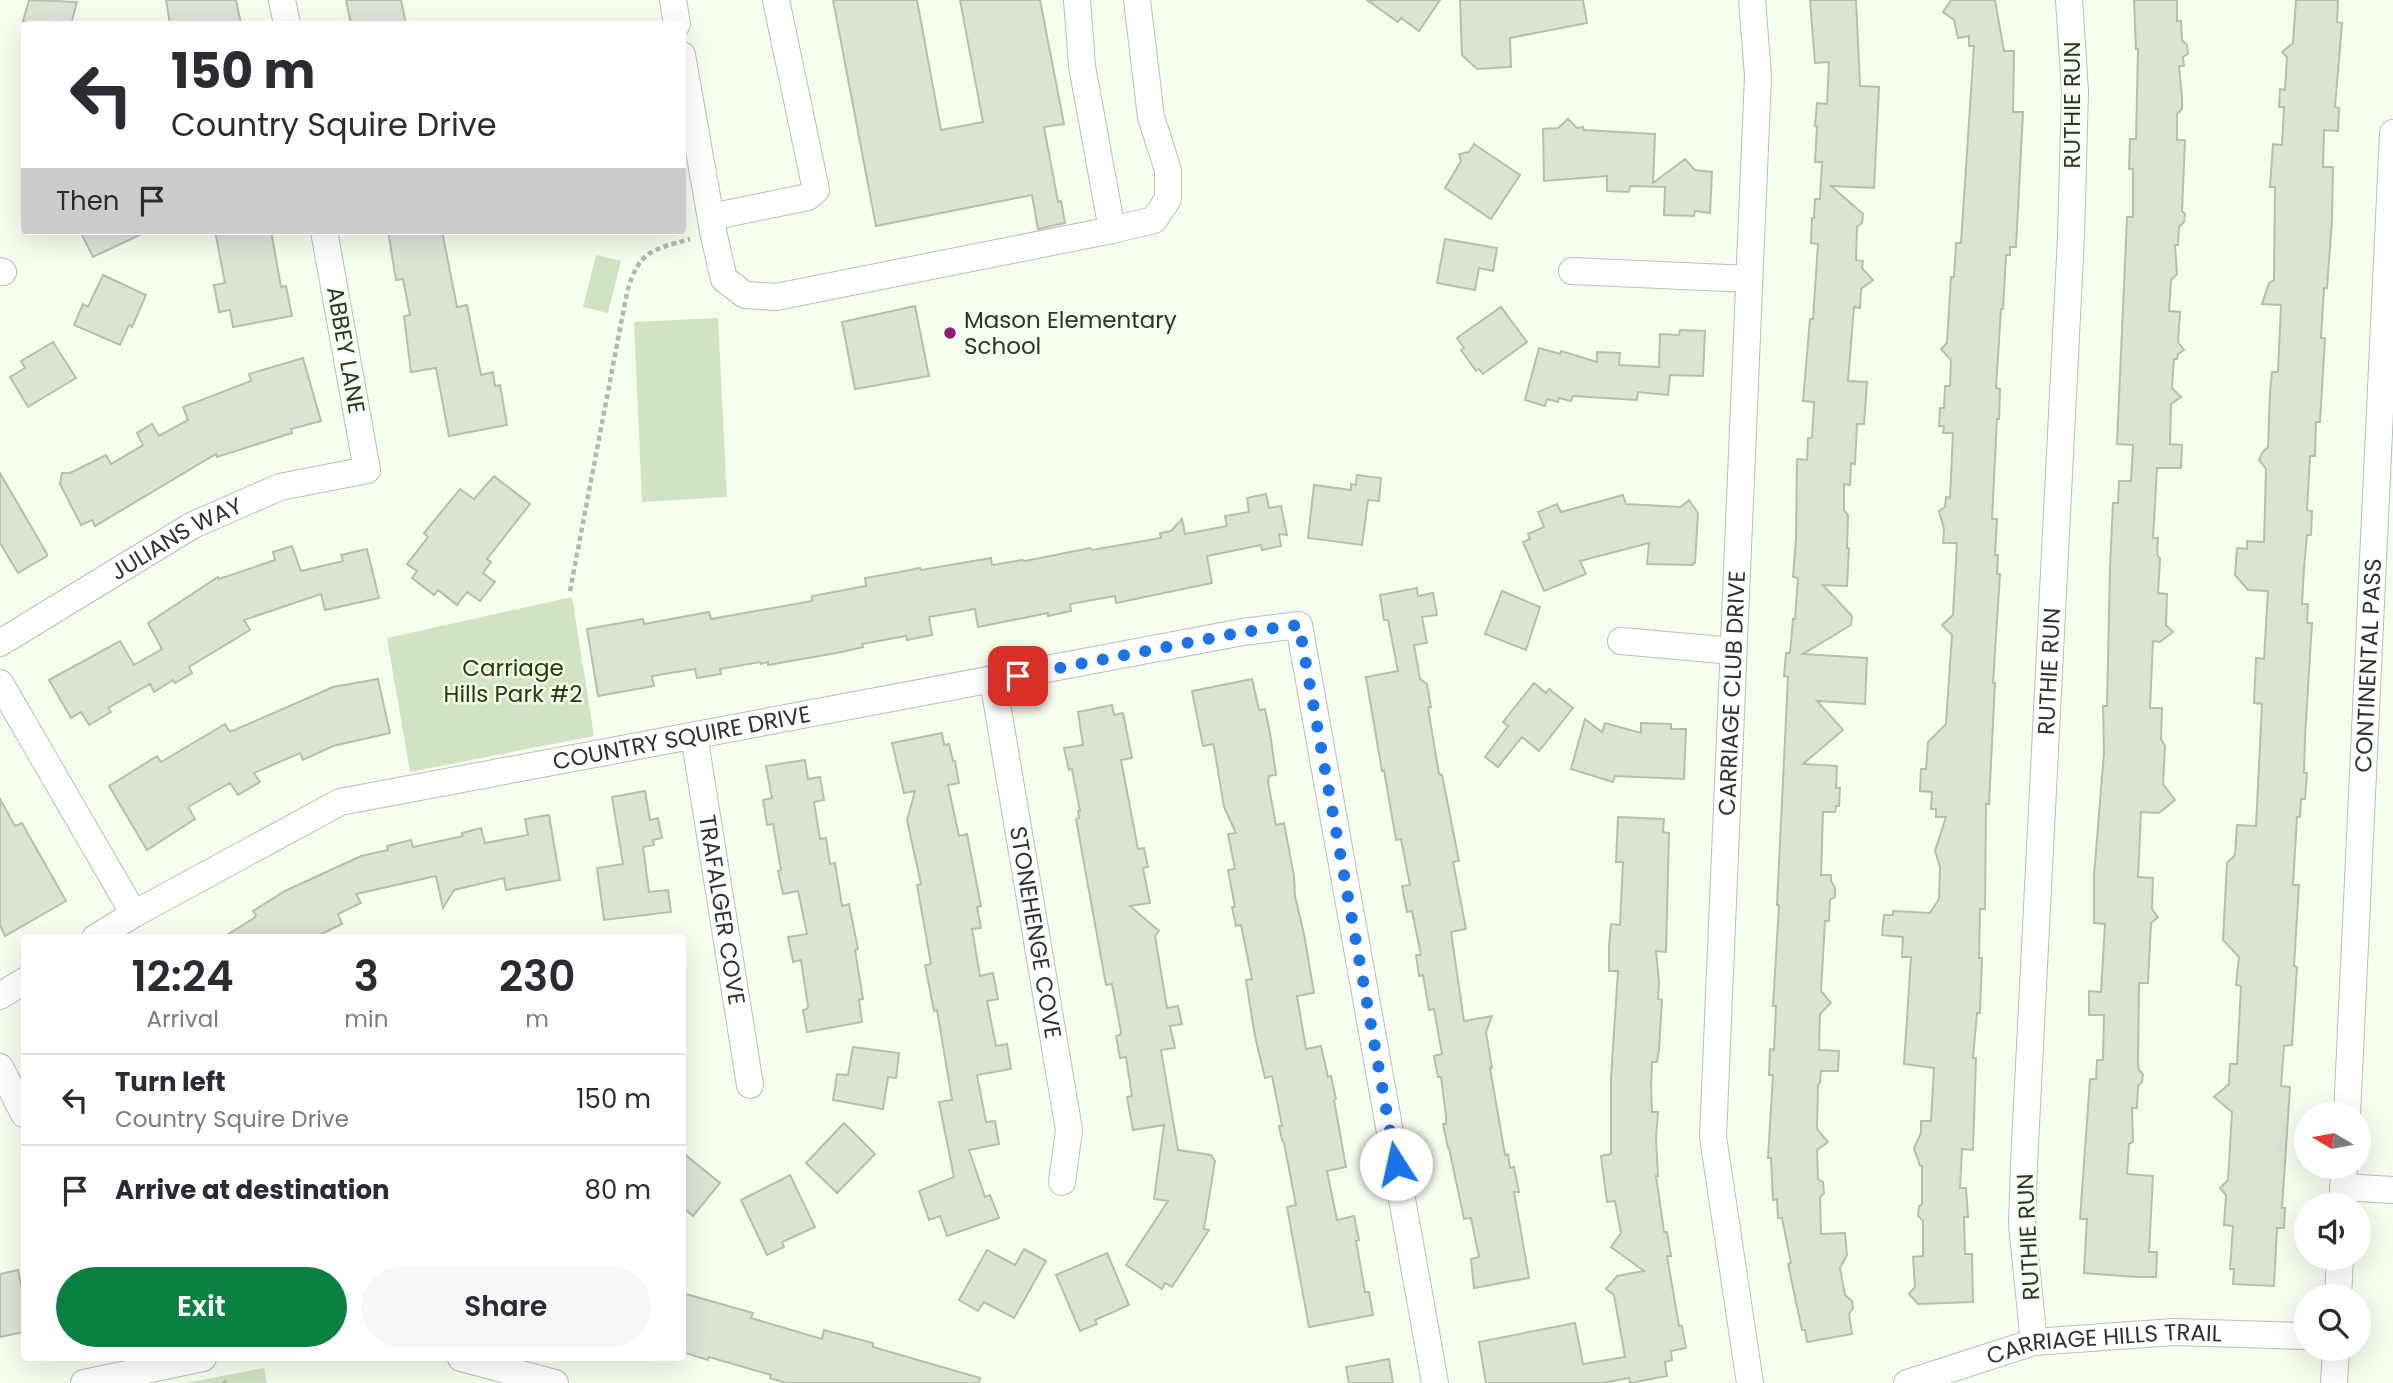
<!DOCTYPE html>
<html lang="en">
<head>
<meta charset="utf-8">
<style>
	body { margin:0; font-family:Poppins,sans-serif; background:#f7f7f7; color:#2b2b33; height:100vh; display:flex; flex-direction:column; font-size:26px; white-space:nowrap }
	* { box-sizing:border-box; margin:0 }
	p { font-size:23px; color:#7c7c81 }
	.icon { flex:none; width:38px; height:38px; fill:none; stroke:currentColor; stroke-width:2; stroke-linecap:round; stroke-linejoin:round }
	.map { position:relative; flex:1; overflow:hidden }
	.panel { position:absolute; left:21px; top:934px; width:665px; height:427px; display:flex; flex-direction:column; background:#fff; border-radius:7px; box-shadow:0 7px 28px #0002 }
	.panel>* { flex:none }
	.top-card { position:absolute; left:21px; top:21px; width:665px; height:214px; border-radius:7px; box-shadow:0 7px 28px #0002; background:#fff; color:#2b2b33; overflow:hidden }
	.needle { width:46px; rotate:280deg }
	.buttons { position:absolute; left:2294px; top:1102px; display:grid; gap:14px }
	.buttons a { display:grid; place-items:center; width:77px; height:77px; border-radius:50%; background:#fff; box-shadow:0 7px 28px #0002; font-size:35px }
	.pin { position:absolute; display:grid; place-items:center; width:60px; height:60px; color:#fff; margin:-30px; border-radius:14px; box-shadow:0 4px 10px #0006 }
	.me { position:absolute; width:77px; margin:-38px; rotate:350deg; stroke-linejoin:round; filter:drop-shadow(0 0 5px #0008) }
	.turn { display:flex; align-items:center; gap:24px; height:147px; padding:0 35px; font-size:32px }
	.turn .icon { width:91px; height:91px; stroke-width:2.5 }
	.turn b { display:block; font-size:49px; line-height:60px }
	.then { display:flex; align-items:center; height:66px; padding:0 35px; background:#0003; gap:14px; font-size:26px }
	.eta { display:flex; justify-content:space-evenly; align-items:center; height:119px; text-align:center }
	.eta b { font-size:42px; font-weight:600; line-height:49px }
	.primary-button { display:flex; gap:14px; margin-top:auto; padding:14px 35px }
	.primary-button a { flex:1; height:80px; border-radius:42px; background:#0b8043; color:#fff; font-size:28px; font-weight:600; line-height:80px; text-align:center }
	.primary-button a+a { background:#f7f7f7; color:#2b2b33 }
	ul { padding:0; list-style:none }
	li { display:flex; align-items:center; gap:21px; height:91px; padding:0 35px; border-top:2px solid #e1e1e2 }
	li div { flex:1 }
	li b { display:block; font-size:26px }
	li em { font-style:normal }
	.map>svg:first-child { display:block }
	.green { fill:#d1e3c2 }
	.building { fill:#dbe3d5; stroke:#b7beb0; stroke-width:2 }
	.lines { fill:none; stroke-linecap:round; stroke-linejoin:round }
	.minor-casing { stroke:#b8c0b2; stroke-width:28 }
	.path { stroke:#b3b9ae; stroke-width:4.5; stroke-dasharray:5 3.5; stroke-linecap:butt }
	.minor { stroke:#fff; stroke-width:26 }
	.route { stroke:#1a73e8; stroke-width:12; stroke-dasharray:0 21.6 }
	.poi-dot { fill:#941a75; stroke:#f5fdee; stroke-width:2.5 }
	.labels { text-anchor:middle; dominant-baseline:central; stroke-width:5; stroke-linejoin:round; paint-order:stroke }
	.street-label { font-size:23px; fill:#2f322d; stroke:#f5fdee }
	.poi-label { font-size:23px; fill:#2f322d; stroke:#f5fdee; text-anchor:start }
	.park-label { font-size:23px; fill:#243d01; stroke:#f5fdee }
</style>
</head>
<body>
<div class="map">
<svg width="2393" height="1383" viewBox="0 0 2393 1383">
	<rect width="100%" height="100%" fill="#f5fdee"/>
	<path class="green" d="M596 255 621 261 608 313 583 307Z
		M718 318 727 497 642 502 634 322Z
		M572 597 594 736 410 772 387 638Z
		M264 1368 267 1383H185Z"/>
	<path class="building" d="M29 0 77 2 71 24H34L23 21Z
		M166 0H236L241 24H170Z
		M346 0H401L406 24H351Z
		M833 0H917L941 130 983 122 960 0H1040L1064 124 1044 127 1058 202 1061 201 1065 223 1038 229 1032 195 876 226Z
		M1367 0H1440L1419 31 1401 18 1398 22Z
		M1460 0H1583L1587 23 1510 38 1511 67 1477 69 1462 55Z
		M1810 0H1856L1860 86 1879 87 1874 188 1831 186 1863 214 1862 223 1857 227 1856 260 1863 261 1862 268 1873 280 1861 289 1860 308 1854 307 1848 381 1867 382 1864 424H1857L1855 464 1851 463 1850 485 1844 484V510L1848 515 1847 548H1849L1847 586 1823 585 1852 616 1851 625 1803 654 1867 658 1865 704 1817 701 1843 730 1803 764 1837 766 1836 788H1840L1839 806H1836L1835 812H1823L1821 875H1831V881L1835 888V897L1830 900 1829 921H1825L1821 991 1831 1003 1820 1014 1819 1050 1839 1051 1838 1071H1821L1820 1083 1818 1085 1817 1129 1828 1142 1817 1150 1818 1179 1823 1182 1824 1193 1820 1197 1821 1234 1845 1233 1847 1255 1840 1268 1845 1295 1852 1301 1853 1308 1849 1314 1852 1334 1807 1342 1805 1330H1802L1788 1264 1791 1263 1782 1218H1778L1777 1199 1773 1200 1771 1158H1768L1773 1075H1769L1770 1049 1774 1050 1776 1006H1773L1779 905H1777L1788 677 1784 676 1786 653H1790L1793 619H1795L1798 578 1793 577 1796 538 1797 459 1807 460 1808 438H1812L1814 402 1803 401 1810 319H1813L1818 244 1811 243 1812 218H1814L1815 199H1820L1822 162H1815L1817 126H1815L1817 103 1827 104 1829 62 1815 63Z
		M1951 0H1995L2004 51H2014L2013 112H2023L2016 247H2010V255H2006L2003 309H2001L1996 388 2000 389 1999 419H1997L1992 519H1997L1995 555H1998L1997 574H2000L1993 683H1995L1989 804H1986L1985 909H1980L1979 958H1982L1980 1013H1977L1973 1058H1976L1973 1150 1962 1149 1960 1188H1966L1968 1217H1964L1965 1254H1972L1973 1302 1918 1304 1909 1294 1915 1287 1913 1257 1923 1256V1221L1918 1216 1919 1206 1922 1204V1166H1920L1914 1148 1921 1133V1121H1931L1934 1068 1904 1064 1911 957H1902L1903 937 1882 935 1884 915H1893V911L1930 913 1939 899 1940 867 1935 851 1946 817H1936V809H1931L1932 792 1920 791 1921 769H1926L1928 742 1946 724 1952 635 1942 625 1953 615 1957 543H1943L1944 529 1939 511 1945 507 1946 497 1950 498 1953 433H1943L1944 426H1939L1940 408H1944L1945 386H1950L1951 360 1941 349 1947 343 1951 277H1954L1956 243H1961L1974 46H1969V36L1958 38 1954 20 1943 12Z
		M2134 0H2177V21H2181L2182 40 2187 45 2188 54 2183 57 2184 66H2179L2182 97V109L2177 114V140H2185L2182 211 2185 214 2184 222 2179 227 2178 245H2175L2177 274 2171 280 2169 311 2180 312 2178 342 2184 350 2178 354 2177 359H2174L2172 388 2181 397 2171 404 2170 444 2182 445 2181 468H2157L2153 538H2158L2157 554 2160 559 2158 593 2167 594 2166 625 2173 632 2160 642 2153 641 2150 708H2162L2161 739 2165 746 2163 784 2175 800 2159 813 2141 812 2138 877 2153 878 2152 909 2158 917 2151 923 2148 983H2139L2138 1062 2139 1070 2143 1074 2142 1082 2138 1086 2137 1108H2132L2133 1142 2129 1144 2127 1174 2153 1176 2149 1252H2157L2156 1277H2136L2084 1273 2087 1219H2080L2090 1079H2096L2097 1060H2103L2104 1015H2089V991L2101 992 2105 924 2094 923V875L2104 753 2103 706H2107L2110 568 2113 503H2118L2119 481H2131L2133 445 2117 444 2127 217H2133V169H2129L2130 139H2136L2138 49H2136Z
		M2296 0H2338L2337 22 2342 23 2335 107 2339 108 2338 131 2324 130 2323 167H2333L2332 220 2327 288H2324L2321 338H2325L2320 422H2316L2315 456H2310L2307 510 2312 511 2311 535H2307L2304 568 2302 604H2308L2307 623H2312L2305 736 2304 773H2307L2305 799H2301L2300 817H2297L2293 885H2299L2294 966 2297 967 2292 1045 2284 1046 2281 1086 2290 1087 2282 1208H2285L2284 1228H2277L2274 1286 2233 1284 2234 1269H2230L2233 1226 2224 1225 2226 1195 2220 1188 2228 1180 2232 1112 2214 1097 2229 1084 2230 1064H2237L2241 986 2236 985 2239 957 2223 940 2227 863 2235 855 2237 825 2256 826 2262 704 2254 703 2256 658 2264 659 2268 591 2248 590 2235 575 2237 548 2247 549V541L2264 542 2266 469 2259 460 2262 453 2268 447 2270 392 2272 372H2278L2281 305 2262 304 2269 283 2274 280 2275 187H2270L2273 144 2282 145 2284 107H2279L2280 89 2285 90 2287 57 2282 52 2293 43Z
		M1568 119 1577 128 1583 127 1584 130 1655 134 1653 183 1685 159 1695 170 1712 172 1710 213 1695 211 1694 216 1664 215 1665 187 1630 186 1629 192 1607 191V176L1544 181 1543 129 1558 128Z
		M1474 144 1520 175 1491 219 1445 188 1461 161 1459 154 1469 152Z
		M80 231H148L93 257Z
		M215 231H271L281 287 286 286 292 316 233 327 230 310 219 312 214 285 225 283Z
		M388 231H442L457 307 467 305 481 375 493 372 495 386 500 385 507 425 449 436 436 368 411 372 404 316 410 315 403 279 396 280Z
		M1445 239 1497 248 1493 271 1479 268 1475 290 1437 283Z
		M103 275 146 295 132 327 129 325 120 345 74 325 83 304 88 307Z
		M915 306 929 376 855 389 842 322Z
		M1501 307 1527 342 1483 374 1479 369 1476 371 1461 350 1464 348 1457 338Z
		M1680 330 1705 331 1703 376 1670 375 1668 395 1638 392 1637 400 1573 396 1571 401 1559 398 1558 402 1547 399 1545 406 1525 400 1539 348 1560 354 1561 351 1597 362V352L1620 353 1619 365 1659 367 1660 334 1679 335Z
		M53 342 76 378 28 407 10 377 25 368 21 361Z
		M303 358 321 421 291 429 292 433 217 457 216 454 95 526 92 520 81 525 60 484 62 473H70L106 455 111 464 143 445 137 433 152 424 159 436 188 420 183 407 251 381 249 374Z
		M0 473 47 554V556L18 573 0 543Z
		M1357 475 1381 478 1379 501 1368 500 1362 545 1308 538 1314 485 1351 490V484L1356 485Z
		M494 476 530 504 487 559 491 562 483 573 495 582 480 601 467 592 457 605 438 590 434 595 412 578 417 571 407 564 428 537 424 533 460 489 474 499Z
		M1266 494 1269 508 1281 506 1287 535 1279 534 1281 546 1262 550 1261 545 1207 556 1212 583 1116 603 1115 596 1070 604 1071 611 1048 616V613L978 627 975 609 929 617 932 635 907 640 906 636 862 644 863 647 842 652 768 665V662L761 664 760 662 720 669 721 674 697 678 695 669 652 676 654 686 598 696 587 629 643 619 644 624 709 612 711 619 812 601V596L866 586 865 578 900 572 920 568 921 570 991 558 992 565 1022 560 1025 561 1090 548 1092 550 1161 538 1160 533 1171 531 1182 519 1185 534 1227 526 1225 516 1249 512 1247 498Z
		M1623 495 1626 504 1681 507 1689 500 1698 513 1695 563H1693V565L1647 564 1649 543 1580 561 1586 574 1544 591 1523 542 1530 539 1528 534 1544 527 1538 512 1557 504 1561 512Z
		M292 546 301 571 343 561 341 555 367 549 379 598 325 610 321 594 244 620 250 630 189 667 192 673 175 683 173 680 154 692 150 684 108 708 111 712 89 725 81 712 71 718 49 680 120 641 134 665 162 649 148 623 218 577 219 579 275 560 273 552Z
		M1417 588 1418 596 1433 593 1437 615 1422 617 1427 643 1414 645 1420 679 1427 684 1431 707 1428 708 1439 774 1442 775 1459 861 1453 862 1466 929 1451 932 1464 1021 1492 1016 1486 1032 1492 1068H1490L1505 1155 1508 1154 1510 1168 1514 1167 1519 1192H1514L1529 1278 1474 1288 1471 1259 1479 1257 1471 1218 1464 1219 1449 1148H1448L1443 1124H1446V1116L1441 1077H1438L1434 1056 1442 1054 1434 1009 1429 1010 1423 975 1419 976 1416 955H1421L1412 911 1407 912 1402 886 1410 885 1401 839 1396 840 1384 770 1382 771 1366 677 1398 671 1388 620H1384L1380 595Z
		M1502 591 1540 607 1526 650 1485 634Z
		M378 679 390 733 333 746 303 760 300 753 254 773 260 782 238 795 230 783 188 807 195 819 147 850 109 786 157 756 161 762 225 724 230 732 333 687Z
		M1252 679 1259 710 1265 709 1270 733 1276 775 1269 776 1268 782 1276 825 1284 823 1294 876 1295 896 1304 934 1314 993 1297 996 1306 1049 1321 1046 1328 1077 1331 1076 1336 1099 1334 1100 1346 1167 1327 1171 1337 1220 1354 1216 1359 1240 1356 1241 1365 1292H1369L1373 1315 1309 1327 1287 1207 1296 1205 1284 1143 1282 1140 1279 1126H1282L1272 1076 1265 1078 1255 1036 1246 980 1252 979 1241 925 1236 926 1232 907H1235L1228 870 1235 869 1228 834 1236 833 1224 807 1214 747 1213 744 1203 746 1192 691Z
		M1534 683 1546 693 1549 689 1573 708 1539 751 1522 737 1498 767 1485 757 1508 726 1503 722Z
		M1112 705 1114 715 1123 713 1132 758 1121 760 1138 849 1144 848 1148 867 1143 868 1150 903 1130 906 1159 931 1155 936 1167 1008 1178 1006 1182 1024 1170 1026 1175 1048 1161 1050 1178 1150 1211 1155 1215 1161 1204 1229 1209 1230 1172 1287 1165 1283 1162 1289 1126 1265 1168 1201 1154 1199 1164 1125 1133 1130 1127 1097 1132 1096 1126 1057 1120 1058 1116 1036 1120 1035 1121 1032 1112 984 1106 985 1076 819 1079 818 1078 811H1080L1072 769 1069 770 1064 748 1083 745 1078 712Z
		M1585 719 1602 732 1605 723 1641 733V723L1671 724V729H1686L1684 779 1615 776 1613 782 1571 769Z
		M942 733 944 745 949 744 953 761H955L959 783 948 785 959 836 967 834 981 906 977 907 981 928 972 929 980 976 993 973 998 999 987 1001 996 1046 1007 1044 1011 1069 977 1075 986 1122 995 1121 999 1144 969 1150 985 1197 990 1195 999 1218 947 1236 940 1216 929 1220 919 1191 954 1177 939 1102 952 1100 937 1010 934 1011 925 965 931 964 917 885 921 884 907 820 915 791 904 793 892 743Z
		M805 760 808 779 820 777 824 800 814 802 820 839 826 838 830 864 835 863 842 906 849 904 858 949 855 950 863 999 859 1000 862 1022 807 1032 803 1010 807 1009 808 1006 801 960 793 962 788 937 807 934 798 891 783 894 778 871 781 870 773 824 767 825 763 800 772 798 766 766Z
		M645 791 650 820 658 818 662 838 653 840 654 845 643 847 649 892 668 890 671 912 604 920 597 868 623 864 612 797Z
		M0 799 15 826 22 823 66 901 5 936 0 925Z
		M549 815 560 880 506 890 504 878 454 890 443 908 436 876 356 894 361 903 338 914 342 924 313 938H222L254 918 256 915 253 911 285 891 361 856 388 850 387 846 411 840 413 847 463 836 462 833 481 828 485 843 528 835 525 819Z
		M1618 817 1664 819 1663 832 1669 833 1666 952 1656 951 1659 982 1658 999 1662 1000 1659 1050 1657 1062H1652L1651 1087 1652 1112H1658L1656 1139 1658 1176H1656L1664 1232H1667L1671 1256H1667L1679 1326H1682L1686 1348 1671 1351 1672 1360 1665 1362 1667 1376 1630 1383 1629 1378 1603 1383H1486L1479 1342 1575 1323 1583 1364 1625 1357 1614 1295 1606 1289 1617 1276 1644 1271 1611 1247 1621 1233 1615 1201 1607 1202 1601 1156 1611 1154V1079L1618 971H1609V946L1611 924 1620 925 1623 862H1616Z
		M853 1047 899 1053 896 1078 888 1077 883 1109 833 1100 837 1074 848 1075Z
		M844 1123 875 1154 837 1193 806 1163Z
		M682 1152 720 1183 693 1216 682 1207Z
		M790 1175 815 1227 782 1242 784 1247 767 1255 741 1200Z
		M1024 1249 1046 1261 1014 1318 984 1302 978 1311 959 1300 987 1250 1015 1265Z
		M1107 1253 1129 1305 1095 1320 1097 1324 1080 1331 1056 1275Z
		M18 1270 24 1299V1332L0 1337V1274Z
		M682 1293 753 1313 751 1318 822 1339 824 1330 873 1343V1347L980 1378 979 1383H786L770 1378 771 1375 709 1357 708 1360 682 1352Z
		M1389 1359 1393 1383H1349L1346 1367Z"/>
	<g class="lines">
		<g class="minor-casing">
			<g id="minor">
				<path d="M282 0 287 24"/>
				<path d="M673 0 677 24"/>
				<path d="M1077 0 1082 66 1112 230"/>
				<path d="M682 55 714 236 724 279 745 295 776 297 1112 230 1154 220 1168 199V170L1151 117 1137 0"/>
				<path d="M711 217 808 197 816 190 776 0"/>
				<path d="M0 271 3 272"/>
				<path d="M1572 271 1749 279"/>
				<path d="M1621 641 1733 651"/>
				<path id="s1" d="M0 643 193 525 280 487 367 470 324 231"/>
				<path id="s2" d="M993 680 1069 1130 1062 1182"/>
				<path d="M0 683 134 914"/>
				<path id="s3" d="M694 735 750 1085"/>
				<path id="s4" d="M95 938 134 914 340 802 1243 632 1299 625 1435 1383"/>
				<path d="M0 996 24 981"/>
				<path d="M0 1067 24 1114"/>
				<path id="s5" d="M2347 1115 2393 133"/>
				<path d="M2343 1187 2393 1190"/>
				<path d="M2343 1206 2344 1167"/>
				<path d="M2338 1297 2340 1258"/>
				<path id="s6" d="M2034 1342 2022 1225 2024 1164 2071 237 2075 91 2069 0"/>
				<path d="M461 1358 555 1383"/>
				<path d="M84 1383 203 1358"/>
				<path id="s7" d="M1750 1383 1713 1137 1758 76 1752 0"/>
				<path id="s8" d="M1907 1383 2034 1342 2174 1332 2306 1336"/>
				<path d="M2334 1383 2336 1349"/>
			</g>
		</g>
		<path class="path" d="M570 591 627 292C639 251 651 250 690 239
			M224 1381 225 1383"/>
		<use href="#minor" class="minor"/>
	</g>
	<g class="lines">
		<path class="route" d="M1018 676 1243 632 1299 625 1396 1164"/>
	</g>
	<circle class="poi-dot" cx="950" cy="333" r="7"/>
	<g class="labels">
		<g class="street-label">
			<text transform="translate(2072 105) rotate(-90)">RUTHIE RUN</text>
			<text transform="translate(346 350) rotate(80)">ABBEY LANE</text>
			<text stroke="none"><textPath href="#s1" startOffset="205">JULIANS WAY</textPath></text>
			<text stroke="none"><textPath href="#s5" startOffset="450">CONTINENTAL PASS</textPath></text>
			<text stroke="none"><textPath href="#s6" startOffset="672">RUTHIE RUN</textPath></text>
			<text stroke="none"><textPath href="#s7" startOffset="693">CARRIAGE CLUB DRIVE</textPath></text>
			<text stroke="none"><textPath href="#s4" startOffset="628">COUNTRY SQUIRE DRIVE</textPath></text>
			<text stroke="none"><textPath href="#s3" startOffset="177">TRAFALGER COVE</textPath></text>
			<text stroke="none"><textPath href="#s2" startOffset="256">STONEHENGE COVE</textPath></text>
			<text transform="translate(2028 1237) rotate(-93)">RUTHIE RUN</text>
			<text stroke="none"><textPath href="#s8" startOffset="203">CARRIAGE HILLS TRAIL</textPath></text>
		</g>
		<g class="poi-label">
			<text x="964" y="320">Mason Elementary<tspan x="964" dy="26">School</tspan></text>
		</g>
		<g class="park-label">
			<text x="513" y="668">Carriage<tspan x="513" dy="26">Hills Park #2</tspan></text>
		</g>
	</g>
</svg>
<div class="buttons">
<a><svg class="needle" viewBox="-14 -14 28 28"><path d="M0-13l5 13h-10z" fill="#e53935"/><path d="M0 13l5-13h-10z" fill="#7c7c81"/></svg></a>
<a><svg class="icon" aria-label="sound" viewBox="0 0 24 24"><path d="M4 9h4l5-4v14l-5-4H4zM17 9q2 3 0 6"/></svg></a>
<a><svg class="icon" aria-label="search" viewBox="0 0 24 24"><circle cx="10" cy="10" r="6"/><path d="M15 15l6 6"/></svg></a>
</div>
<div class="pin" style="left:1018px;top:676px;background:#d93025"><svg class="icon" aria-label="arrive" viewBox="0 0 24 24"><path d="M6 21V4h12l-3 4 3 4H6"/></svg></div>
<svg class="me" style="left:1396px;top:1164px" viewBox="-20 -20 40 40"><circle r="19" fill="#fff"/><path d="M0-13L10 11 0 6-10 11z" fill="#1a73e8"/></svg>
<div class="top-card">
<div class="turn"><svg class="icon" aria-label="left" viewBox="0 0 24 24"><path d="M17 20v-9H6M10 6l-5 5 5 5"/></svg><div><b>150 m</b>Country Squire Drive</div></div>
<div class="then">Then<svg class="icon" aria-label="arrive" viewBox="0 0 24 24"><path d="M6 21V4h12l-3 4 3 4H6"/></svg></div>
</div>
<section class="panel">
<div class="eta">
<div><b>12:24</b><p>Arrival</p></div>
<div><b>3</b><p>min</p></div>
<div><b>230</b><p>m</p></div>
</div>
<ul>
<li><svg class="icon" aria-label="left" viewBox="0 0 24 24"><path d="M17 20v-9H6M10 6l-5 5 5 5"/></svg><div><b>Turn left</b><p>Country Squire Drive</p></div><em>150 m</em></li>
<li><svg class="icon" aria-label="arrive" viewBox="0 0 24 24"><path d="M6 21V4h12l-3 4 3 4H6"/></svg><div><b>Arrive at destination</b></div><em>80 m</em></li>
</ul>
<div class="primary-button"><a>Exit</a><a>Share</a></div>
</section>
</div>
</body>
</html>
